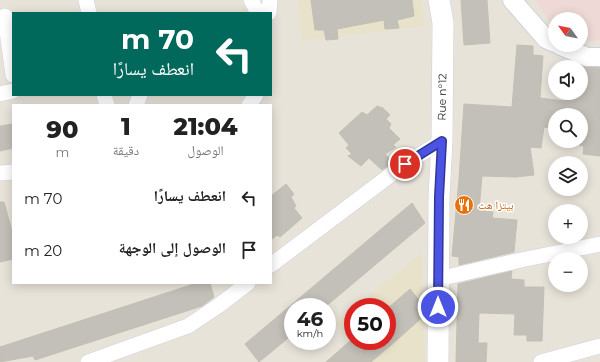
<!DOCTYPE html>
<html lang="ar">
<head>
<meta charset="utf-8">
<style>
	body { margin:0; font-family:Montserrat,"Noto Naskh Arabic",sans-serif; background:#f6f6f6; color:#222; direction:rtl; height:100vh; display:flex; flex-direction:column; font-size:15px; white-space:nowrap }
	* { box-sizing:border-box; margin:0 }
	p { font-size:13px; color:#767676 }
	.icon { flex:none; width:22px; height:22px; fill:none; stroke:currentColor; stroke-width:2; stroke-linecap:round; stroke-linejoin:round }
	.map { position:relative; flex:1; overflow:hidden; direction:ltr }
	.drawer { position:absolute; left:12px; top:104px; width:260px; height:180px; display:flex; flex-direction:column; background:#fff; border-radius:0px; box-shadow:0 2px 10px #0003; direction:rtl }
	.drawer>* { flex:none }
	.hud { position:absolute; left:12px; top:12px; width:260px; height:84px; border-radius:0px; box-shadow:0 2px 10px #0003; direction:rtl; background:#00695c; color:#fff; overflow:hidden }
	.needle { width:26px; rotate:303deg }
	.controls { position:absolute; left:548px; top:12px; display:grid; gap:8px }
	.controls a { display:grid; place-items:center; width:40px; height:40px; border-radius:50%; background:#fff; box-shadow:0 2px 10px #0003; font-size:20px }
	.speed { position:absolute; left:284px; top:298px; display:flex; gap:8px; font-size:20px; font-weight:700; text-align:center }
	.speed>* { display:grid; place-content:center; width:52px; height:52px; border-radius:50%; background:#fff; box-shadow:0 2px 10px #0003; line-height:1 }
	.speed small { font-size:10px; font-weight:400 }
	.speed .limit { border:6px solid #d22; background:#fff; color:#111 }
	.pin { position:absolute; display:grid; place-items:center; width:34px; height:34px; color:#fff; margin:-17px; border:2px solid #fff; border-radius:50%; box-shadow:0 1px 4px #0007 }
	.me { position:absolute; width:44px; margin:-22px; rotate:0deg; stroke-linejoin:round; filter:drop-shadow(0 0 3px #0008) }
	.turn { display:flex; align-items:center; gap:14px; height:84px; padding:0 12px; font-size:18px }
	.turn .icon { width:52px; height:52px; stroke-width:2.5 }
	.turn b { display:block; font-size:28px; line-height:34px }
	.eta { display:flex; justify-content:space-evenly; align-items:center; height:68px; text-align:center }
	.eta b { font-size:24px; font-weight:800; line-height:28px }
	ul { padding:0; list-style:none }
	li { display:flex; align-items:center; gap:12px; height:52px; padding:0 12px }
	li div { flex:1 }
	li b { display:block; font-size:15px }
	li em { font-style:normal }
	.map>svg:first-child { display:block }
	.education { fill:#e8e2ca }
	.medical { fill:#eed9d7 }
	.building { fill:#c3c0b9; stroke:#c2bfb4 }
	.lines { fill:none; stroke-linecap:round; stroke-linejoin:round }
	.minor-casing { stroke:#cfd0de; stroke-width:16 }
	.tertiary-casing { stroke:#cfd0de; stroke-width:20 }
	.secondary-casing { stroke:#cfd0de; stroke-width:22 }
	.minor { stroke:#fff; stroke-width:15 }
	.tertiary { stroke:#fff; stroke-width:18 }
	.secondary { stroke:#fff; stroke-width:21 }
	.route-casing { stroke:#313694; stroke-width:10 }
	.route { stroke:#4b53e3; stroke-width:7 }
	.labels { text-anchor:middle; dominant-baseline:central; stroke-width:3; stroke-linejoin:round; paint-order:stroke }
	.street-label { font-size:11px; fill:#262626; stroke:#fff }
	.food-label { font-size:11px; fill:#c56008; stroke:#fff; text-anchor:start }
</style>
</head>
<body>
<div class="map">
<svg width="600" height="362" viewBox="0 0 600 362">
	<rect width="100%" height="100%" fill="#e8e3d9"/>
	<path class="education" d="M298 0H421L425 26 302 41Z
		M422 253 425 362H366L335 323 353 309V341H387V307H355Z"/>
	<path class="medical" d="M535 0H600V40L589 41 581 38V19H555V29Z"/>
	<path class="building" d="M311 0H412L414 16 397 20 399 28 385 29 384 20 337 29 338 39 326 40 324 30H315Z
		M461 0H487L490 43 464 45Z
		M517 45 533 46V55L543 56 540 98 564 101V93H581V66L600 68V156L583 154 584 146 579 145 581 141V115H555V129L544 127 541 148 530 147 534 175 516 177 482 176 479 210 493 212 492 218 517 220 514 252 459 265V257L452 256 459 179 464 104 512 107Z
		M377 106 383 108 390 115 386 119 391 124 389 128 400 139 393 145 396 147 385 154 393 162 382 170 369 158 361 166 348 156 352 154 346 148 349 145 339 133 362 112 367 115Z
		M13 124V148L0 151V126Z
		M286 184 294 194 291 197 296 206 294 208 302 218 280 237 277 235 271 240V196Z
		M0 202H4L13 235V259L0 262Z
		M412 203 425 223 325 307H293V334L259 362 245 344Z
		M512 271 511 279 524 280V287H544L542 341H527V335H514L515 314 479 313 478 343H487L486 362H456L458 284Z
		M197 283H210L214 297 202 306 35 360 33 356 0 362V347Z
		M410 289 426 309V314L390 346 371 362H326L350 341H387V309Z"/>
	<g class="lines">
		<g class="minor-casing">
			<path id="minor" d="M86 0 89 13
				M251 0 258 13
				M269 13 270 0
				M5 16 13 75
				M0 94 13 91
				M104 95 107 105
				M136 105 140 95
				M249 105 256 95
				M0 173 13 172
				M271 265 405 164 442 141
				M438 279 521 260 600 244
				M88 362 188 326 218 306 248 283
				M541 362 600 346"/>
		</g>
		<g class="tertiary-casing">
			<path id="tertiary" d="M512 0 546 39 555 43
				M559 45 587 57H600"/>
		</g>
		<g class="secondary-casing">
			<path id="secondary" d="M438 362 439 197 442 141 443 23 439 0"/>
		</g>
		<use href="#minor" class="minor"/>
		<use href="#tertiary" class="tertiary"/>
		<use href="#secondary" class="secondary"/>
	</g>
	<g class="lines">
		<g class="route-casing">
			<path id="route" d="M405 164 442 141 439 197 438 307"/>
		</g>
		<use href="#route" class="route"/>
	</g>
	<defs>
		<g id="restaurant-disc" transform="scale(1)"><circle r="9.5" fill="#e8710a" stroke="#fff"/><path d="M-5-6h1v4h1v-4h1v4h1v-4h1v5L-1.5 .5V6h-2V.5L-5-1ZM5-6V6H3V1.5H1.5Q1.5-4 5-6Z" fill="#fff"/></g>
	</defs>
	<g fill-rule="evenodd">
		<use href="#restaurant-disc" x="464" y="205"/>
	</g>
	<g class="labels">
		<g class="street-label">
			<text transform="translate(442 97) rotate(-89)">Rue n°12</text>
		</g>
		<g class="food-label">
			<text x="478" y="205">بيتزا هت</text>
		</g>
	</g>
</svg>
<div class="controls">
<a><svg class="needle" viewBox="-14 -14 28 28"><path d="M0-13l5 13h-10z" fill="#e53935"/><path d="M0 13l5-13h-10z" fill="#767676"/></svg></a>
<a><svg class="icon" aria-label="sound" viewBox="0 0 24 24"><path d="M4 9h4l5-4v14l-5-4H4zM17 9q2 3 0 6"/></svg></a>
<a><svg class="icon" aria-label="search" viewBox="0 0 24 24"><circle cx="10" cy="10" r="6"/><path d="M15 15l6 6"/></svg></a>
<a><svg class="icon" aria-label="layers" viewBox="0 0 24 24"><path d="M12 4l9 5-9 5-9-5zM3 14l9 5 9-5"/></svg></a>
<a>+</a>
<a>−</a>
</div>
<div class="speed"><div>46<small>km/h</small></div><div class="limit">50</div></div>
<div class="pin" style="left:405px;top:164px;background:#d93025"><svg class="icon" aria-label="arrive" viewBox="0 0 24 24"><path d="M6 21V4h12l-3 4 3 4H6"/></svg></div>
<svg class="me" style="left:438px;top:307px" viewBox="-20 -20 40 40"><circle r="17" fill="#4b53e3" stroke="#fff" stroke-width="3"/><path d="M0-11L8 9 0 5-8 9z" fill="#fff"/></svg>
<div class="hud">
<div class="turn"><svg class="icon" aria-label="left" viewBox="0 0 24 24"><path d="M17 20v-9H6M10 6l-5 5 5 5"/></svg><div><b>70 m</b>انعطف يسارًا</div></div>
</div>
<section class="drawer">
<div class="eta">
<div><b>21:04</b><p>الوصول</p></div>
<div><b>1</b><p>دقيقة</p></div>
<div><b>90</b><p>m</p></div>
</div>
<ul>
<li><svg class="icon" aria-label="left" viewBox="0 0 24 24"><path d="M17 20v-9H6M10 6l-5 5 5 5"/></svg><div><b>انعطف يسارًا</b></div><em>70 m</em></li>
<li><svg class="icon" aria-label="arrive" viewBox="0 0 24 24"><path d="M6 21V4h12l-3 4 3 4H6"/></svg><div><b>الوصول إلى الوجهة</b></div><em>20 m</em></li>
</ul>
</section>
</div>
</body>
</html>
